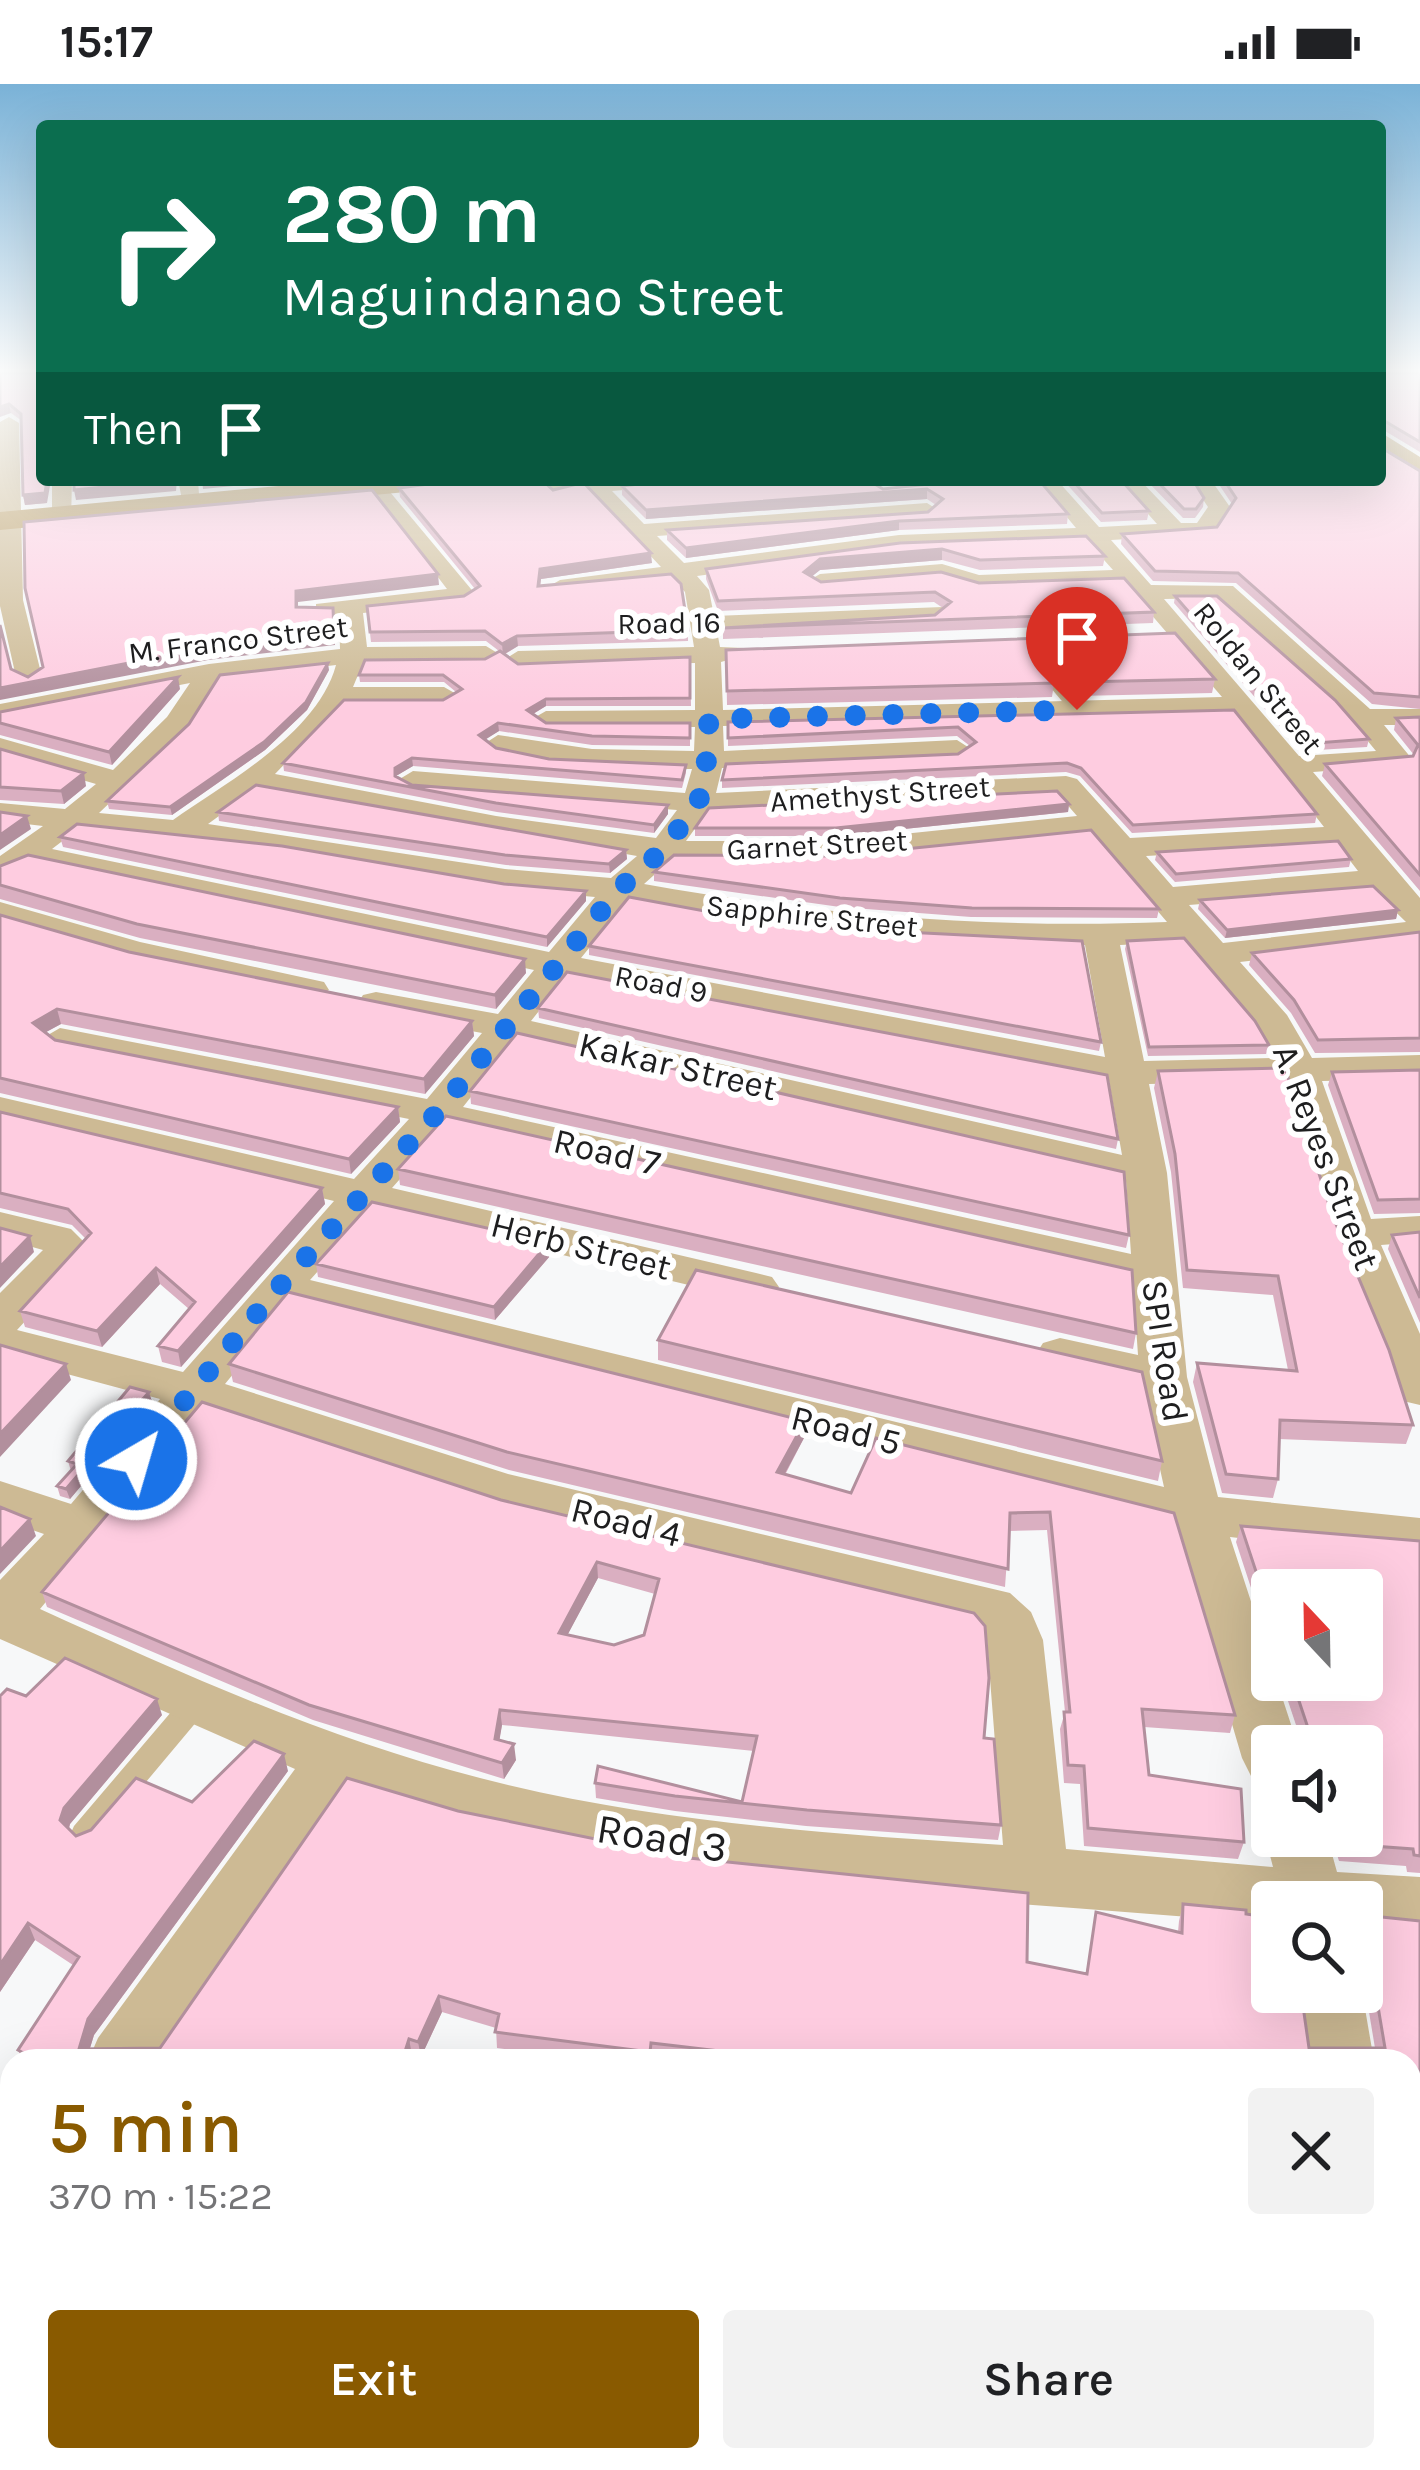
<!DOCTYPE html>
<html lang="en">
<head>
<meta charset="utf-8">
<style>
	body { margin:0; font-family:Karla,sans-serif; background:#f2f2f2; color:#202124; height:100vh; display:flex; flex-direction:column; font-size:45px; white-space:nowrap }
	* { box-sizing:border-box; margin:0 }
	p { font-size:39px; color:#757577 }
	.icon { flex:none; width:66px; height:66px; fill:none; stroke:currentColor; stroke-width:2; stroke-linecap:round; stroke-linejoin:round }
	.map { position:relative; flex:1; overflow:hidden }
	.side { position:absolute; left:0px; top:1965px; width:1422px; height:423px; display:flex; flex-direction:column; background:#fff; border-radius:36px 36px 0 0; box-shadow:0 12px 48px #0002 }
	.side>* { flex:none }
	.banner { position:absolute; left:36px; top:36px; width:1350px; height:366px; border-radius:12px; box-shadow:0 12px 48px #0002; background:#0b6e4f; color:#fff; overflow:hidden }
	.needle { width:78px; rotate:338deg }
	.fabs { position:absolute; left:1251px; top:1485px; display:grid; gap:24px }
	.fabs a { display:grid; place-items:center; width:132px; height:132px; border-radius:12px; background:#fff; box-shadow:0 12px 48px #0002; font-size:60px }
	.pin { position:absolute; display:grid; place-items:center; width:102px; height:102px; color:#fff; margin:-123px -51px; border-radius:50% 50% 50% 0; rotate:-45deg; box-shadow:0 0 12px #0007 }
	.pin .icon { rotate:45deg }
	.me { position:absolute; width:132px; margin:-66px; rotate:38deg; stroke-linejoin:round; filter:drop-shadow(0 0 9px #0008) }
	.turn { display:flex; align-items:center; gap:42px; height:252px; padding:0 48px; font-size:54px }
	.turn .icon { width:156px; height:156px; stroke-width:2.5 }
	.turn b { display:block; font-size:84px; line-height:102px }
	.then { display:flex; align-items:center; height:114px; padding:0 48px; background:#0003; gap:24px; font-size:45px }
	.round { display:grid; place-items:center; flex:none; width:126px; height:126px; border-radius:12px; background:#f2f2f2 }
	.overview { display:flex; align-items:center; justify-content:space-between; height:204px; padding:0 48px }
	h1 { font-size:72px; font-weight:600; line-height:90px; color:#895a00 }
	.button { display:flex; gap:24px; margin-top:auto; padding:24px 48px }
	.button a { flex:1; height:138px; border-radius:12px; background:#895a00; color:#fff; font-size:48px; font-weight:600; line-height:138px; text-align:center }
	.button a+a { background:#f2f2f2; color:#202124 }
	.status { display:flex; justify-content:space-between; align-items:center; height:84px; padding:0 60px; background:#fff; direction:ltr }
	.status svg { height:33px; fill:currentColor }
	.map>svg:first-child { display:block }
	.green { fill:#aed2b3 }
	.lines { fill:none; stroke-linecap:round; stroke-linejoin:round }
	.lane { fill:#cdba94; fill-rule:evenodd }
	.street { fill:#cdba94; fill-rule:evenodd }
	.secondary { fill:#b89a61; fill-rule:evenodd }
	.wall { fill:#daafc1; fill-rule:evenodd }
	.shaded-wall { fill:#b28f9d }
	.building { fill:#fecce0; stroke:#b28f9d; stroke-width:3; fill-rule:evenodd }
	.route { stroke:#1a73e8; stroke-width:21; stroke-dasharray:0 37.8 }
	.labels { text-anchor:middle; dominant-baseline:central; stroke-width:12; stroke-linejoin:round; paint-order:stroke }
	.far-street-label { font-size:30px; fill:#1e1e1f; stroke:#fff }
	.street-label { font-size:36px; fill:#1e1e1f; stroke:#fff }
	.near-street-label { font-size:42px; fill:#1e1e1f; stroke:#fff }
</style>
</head>
<body>
<div class="status"><b>15:17</b><svg viewBox="0 0 49 12"><path d="M0 12V9h3v3zM5 12V6h3v6zM10 12V3h3v9zM15 12V0h3v12zM26 1h20v11H26zM47 4h2v5h-2z"/></svg></div>
<div class="map">
<svg width="1420" height="2386" viewBox="0 0 1420 2386">
	<rect width="100%" height="100%" fill="#f7f8f9"/>
	<path class="green" d="M123 2376H1221L1229 2386H113Z"/>
	<g class="lines">
		<path class="lane" d="M1038 577 1082 623V629H1072L1034 584 1032 581Z
			M193 1611 203 1614 207 1622 203 1630 94 1760 84 1764 74 1760 70 1751 74 1742 183 1614Z"/>
		<path class="street" d="M9 333 19 339 23 516 42 593 29 601 16 593 0 522V338Z
			M52 396H72L71 437 52 432Z
			M178 396H198L200 425H184Z
			M536 396H559L570 407 552 411Z
			M579 396H681L671 402 612 407 644 440 927 419 938 426 927 433 657 452 684 479 899 451 1076 444 1036 396H1057L1099 443 1157 440 1118 396H1140L1181 439H1197L1208 423 1190 396H1211L1230 423 1212 450 1111 456 1151 501 1233 502 1370 625H1420V641H1384L1412 675 1407 681 1313 688 1420 814V857L1240 878 1287 931 1312 974 1420 971V995L1322 997 1371 1135 1420 1132V1158L1381 1161 1420 1250V1321L1403 1317 1396 1305 1332 1150 1284 997 1149 1000 1167 1089 1187 1293 1218 1413 1420 1434V1474L1230 1453 1298 1662H1272V1699L1251 1692 1242 1674 1174 1443 290 1220 225 1300 508 1390 1010 1509 1031 1528 1043 1556 1066 1765 1273 1783 1265 1752 1272 1737V1752H1327L1337 1788 1420 1793V1851L1362 1847V1818H1272V1840C962 1812 647 1808 349 1705L162 1977H88L98 1954 295 1685 0 1555V1496L44 1450 0 1435V1397L71 1420 160 1315 0 1272V1209L43 1166 0 1154V1128L71 1145 91 1165 17 1246 183 1288 334 1117 0 1037V1013L354 1095 409 1035 60 966 41 955 60 944 427 1015 482 949 363 927 358 919 363 911 376 908 498 930 534 886 31 780 0 796V772L43 742 0 737V719L65 725 96 700 0 672V654L113 686 167 633 190 599 0 636V620L209 580 340 565 339 531 316 530V520L447 505 368 402 380 396 476 511 464 518 363 529 367 563 486 562 499 570 486 578 363 579 353 603H444L458 611 444 619H343L275 690 496 732 656 754 677 726 413 705 398 696 413 687 685 709 692 685C653 684 507 685 484 660L498 651 592 665 694 667 695 643H546L532 635 546 627 695 626V579L518 583 505 575 518 567 694 563 685 508 673 495 560 510 548 503 560 496 661 483ZM1087 457 1113 486 979 491 942 480 820 490 808 497 820 504 941 494 978 505 1125 500 1222 613 723 626 721 578 748 570 744 564 720 563 717 547 994 535 1006 528 994 521 714 532 709 506 697 492 899 465ZM1218 514 1337 620 1376 667 1299 672 1164 515ZM336 581C318 649 227 698 173 736L99 729 187 645 219 595ZM1235 629 1324 743 1130 754 1077 695 1066 692 716 709 722 684 957 674 971 665 957 656 724 667 723 642ZM256 705 637 772 611 794 505 785 208 740ZM1058 710 1077 732 836 757H686L707 728ZM78 745 284 767 505 805 595 813 549 868 52 765ZM1092 750 1167 838C993 845 816 831 644 800L672 775 836 776ZM1338 761 1358 787 1173 803 1146 772ZM1373 806 1406 838 1223 859 1189 821ZM627 817 786 846 1085 861 1105 973 581 874ZM1184 858 1257 943 1274 974 1144 977 1120 861ZM566 893 1109 997 1122 1071 531 937ZM516 956 1126 1097 1131 1170 463 1023ZM446 1043 1133 1199 1138 1271 1060 1254 1043 1259 1036 1270 1043 1281 1142 1304 1164 1403 310 1196 373 1126 756 1217 772 1213 779 1203 772 1193 756 1189 392 1104ZM204 1328 504 1427 974 1541 987 1556 1003 1761C828 1750 651 1738 480 1694 327 1655 183 1590 40 1525Z
			M0 818 140 858 324 898 329 906 311 917 121 874 0 839Z
			M1296 1908 1362 1907 1374 1977H1306Z
			M12 2095V2180L0 2185V2100Z
			M1410 2217 1420 2222V2311L1410 2307Z"/>
		<path class="secondary" d="M1380 348 1420 373V396L1380 370Z
			M343 396H453L438 405 0 446V428Z"/>
	</g>
	<path class="wall" d="M0 289H42L47 419 25 421 23 411 22 337 11 329Z
		M1380 289H1420V368L1380 344Z
		M1420 387V625L1372 620 1236 499 1153 497 1121 460 1122 450 1217 443 1232 420 1216 396H1380Z
		M564 396H581L652 479 541 495 540 502 688 546V557L518 562 505 570 518 580 690 573 691 622H546L533 630 546 639H690V662L592 661 499 647 485 655 496 664 549 675 686 681V689L682 704 413 682 396 692 412 701 668 721V730L654 749 497 728 284 687 283 679 443 616 456 608 444 598H360L359 591 485 575 499 567 486 557 371 558 367 522 464 512 475 505 400 413 399 404 553 406 568 402Z
		M673 396H888L876 401 883 405 964 397 1068 430 1067 440 899 446 686 474 667 456V446L928 428 936 421 927 415 646 435 622 411V402Z
		M1063 396H1121L1149 427 1147 436 1101 438Z
		M1146 396H1193L1204 414 1203 423 1195 434H1183Z
		M900 459 1105 472 1103 482 980 486 942 476 820 486 811 492 821 498 979 499 1154 528 1153 539 723 555V544L935 531 943 524 934 518 718 527 706 495V485Z
		M1175 512 1369 655 1367 663 1301 667 1174 519Z
		M1175 549 1215 595 1212 609 1078 612 1044 574H1034L1054 599 1052 613 727 621 726 566Z
		M329 586 307 626 265 666 172 731 109 725 107 717Z
		M180 605 112 681 0 651V628Z
		M1234 626 1317 730 1315 739 1132 749 1080 692 1066 688 722 704V696L958 670 970 662 957 652 728 662V638Z
		M1420 633V807L1322 692 1325 680 1413 672 1414 671 1394 646 1396 634Z
		M0 665 86 702 64 720 0 716Z
		M1069 720 1068 728 836 752H695V744Z
		M218 728 626 766 627 775 610 789 506 781 219 737Z
		M60 753 586 807V817L547 863 63 763Z
		M1157 768 1351 775 1349 783 1175 798 1155 776Z
		M0 782 526 889 496 925 140 854 0 815Z
		M654 788 1159 825 1157 834 971 833 840 823 654 797Z
		M1200 816 1398 826 1396 835 1225 854 1198 825Z
		M0 831 129 868 472 937 474 952 425 1010 61 940 46 948 55 956 398 1023 400 1038 351 1090 0 1009Z
		M1420 848V968L1315 969 1291 929 1249 881 1252 869Z
		M1127 857 1269 961 1266 970 1148 972 1125 865Z
		M589 862 1101 958 1099 967 589 871Z
		M538 924 1118 1055 1116 1065 539 934Z
		M1420 986V1129L1374 1130 1328 1001 1332 988Z
		M1158 987 1333 1133 1413 1341 1406 1360 1279 1355 1278 1395 1273 1414 1222 1409 1193 1298 1197 1279 1288 1286 1273 1211 1183 1204 1171 1088 1154 1004Z
		M470 1007 1129 1151 1126 1164 471 1020Z
		M0 1028 322 1104 325 1120 181 1283 162 1278 158 1262 189 1225 160 1200 102 1263 25 1243 20 1227 86 1155 72 1141 0 1124Z
		M398 1085 1136 1249 1133 1265 400 1101Z
		M1420 1148V1239L1388 1165 1392 1151Z
		M549 1158 550 1172 495 1236 318 1193 316 1180Z
		M658 1256 1162 1377 1158 1397 658 1276Z
		M229 1280 804 1354 785 1391 851 1409 1174 1429 1235 1631 1230 1649 1144 1643 1149 1691 1244 1758 1238 1775 1084 1762 1080 1700 1064 1699 1060 1645 1065 1628 1047 1446 1009 1447 1005 1503 509 1386 233 1298Z
		M149 1308 152 1318 70 1415 60 1412 57 1402 71 1387 68 1377Z
		M501 1416 984 1654 1001 1741 998 1756 806 1742 675 1727 596 1714 595 1699 742 1718 754 1667 502 1641 499 1656 516 1676 504 1695 313 1636 47 1523 42 1508ZM598 1494 655 1510 644 1551 614 1561 567 1551Z
		M1241 1442 1420 1457V1789L1407 1788 1406 1782 1339 1777 1331 1752H1362V1662H1286L1289 1650H1299L1281 1596H1362L1272 1506V1568L1236 1458Z
		M26 1612 162 1631 70 1740 69 1745 76 1752 192 1718 288 1687 94 1951 90 1964H160L458 1727 1027 1878 1086 1890 1096 1828 1178 1848 1179 1837 1183 1820 1246 1830 1309 1964H1375L1365 1904H1362V1831L1420 1837V2049L1410 2048V1977H669L652 1975V1977H598L497 1964 496 1944 442 1928 421 1973 412 1971 410 1977H23L18 1966 73 1881 35 1856 0 1908Z
		M861 2376H1091L1104 2386H873Z
		M1308 2376H1388L1387 2377 1393 2386H1315Z"/>
	<path class="shaded-wall" d="M9 320 11 329 0 333V323Z
		M47 396H51L47 419 25 421 23 411Z
		M177 396 176 407 76 416 74 406Z
		M202 396H293L203 405Z
		M868 396H888L867 405Z
		M927 405V415L646 435V426Z
		M899 437V446L686 474V464Z
		M942 465V476L820 486 804 499V488L820 475Z
		M651 469 652 479 541 495 539 512 540 485Z
		M438 490 439 501 298 518V534L296 507Z
		M333 524 335 561 208 576 0 616V604Z
		M517 552 518 562 503 571 502 560Z
		M328 579 329 586 307 626 265 666 172 731 170 723Z
		M178 593 180 605 112 681 109 668Z
		M546 615V622L528 633 527 626Z
		M498 639 499 647 480 659 479 651Z
		M412 674 413 682 396 692 395 684Z
		M84 689 86 702 64 720 61 707Z
		M1069 720 1068 728 836 752V744Z
		M668 721V730L654 749V741Z
		M27 732 31 745 0 766V751Z
		M626 766 627 775 610 789 609 780Z
		M586 807V817L547 863V853Z
		M1398 826 1396 835 1225 854 1227 846Z
		M525 875 526 889 496 925 495 911Z
		M57 925 61 940 37 953 33 939Z
		M472 937 474 952 425 1010 424 995Z
		M398 1023 400 1038 351 1090 349 1075Z
		M322 1104 325 1120 181 1283 178 1267Z
		M30 1152 34 1168 0 1204V1183Z
		M549 1158 550 1172 495 1236 494 1223Z
		M156 1184 160 1200 102 1263 97 1247Z
		M66 1280 71 1296 0 1373V1350Z
		M149 1308 152 1318 70 1415 66 1405Z
		M805 1337 804 1354 776 1406 777 1388Z
		M30 1435 36 1452 0 1490V1467Z
		M597 1478 598 1494 560 1565 559 1549Z
		M157 1615 162 1631 70 1740 66 1753 60 1736 64 1724Z
		M500 1626 502 1641 497 1671 495 1655Z
		M514 1660 516 1676 504 1695 502 1679Z
		M284 1670 288 1687 94 1951 86 1977 79 1965 88 1935Z
		M28 1839 35 1856 0 1908V1881Z
		M439 1912 442 1928 421 1973 418 1958Z
		M409 1955 412 1971 410 1977H402Z
		M5 2075 12 2091 0 2095V2077Z
		M1420 2341V2348L1410 2357V2349Z
		M49 2376H74L62 2386H37Z"/>
	<path class="building" d="M0 289H42V396H47L45 409 23 411 21 330 9 320 0 323Z
		M1380 289H1420V358L1381 335 1380 343Z
		M1380 363 1420 387V613L1374 609 1238 489 1155 487 1122 450 1217 443 1236 414 1224 396H1380Z
		M74 396H174L74 406Z
		M458 396H542L553 406 573 401 570 396H581L651 469 540 485 538 502 671 490 681 500 688 546 517 552 502 560 485 547 370 548 367 522 464 512 480 502 399 404Z
		M673 396H868L883 405 966 396H1039L1068 430 899 437 686 464 667 446 928 428 943 415 927 405 646 426 622 402Z
		M1072 396H1121L1149 427 1102 429Z
		M1156 396H1193L1204 414 1196 425H1184Z
		M372 406 438 490 296 507V523L333 524 334 549 206 564 0 604V541L11 585 28 593 43 583 25 504 24 438Z
		M1086 452 1105 472 980 476 942 465 820 475 804 488 821 498 941 488 979 499 1124 494 1154 528 723 544 935 531 951 518 935 508 718 517 706 485 900 459Z
		M1175 512H1217L1335 616 1369 655 1303 660Z
		M1175 549 1215 595 1080 598 1046 560H1031L1030 569 1054 599 727 607 726 566Z
		M500 567 518 580 690 573V614L546 615 527 626 546 639H690V654L592 652 498 639 479 651 496 664 549 675 686 681 682 696 412 674 395 684V692L412 701 668 721 654 741 496 719 283 679 344 616H443L462 605 443 591H359L365 576 485 575Z
		M328 579 306 618 264 658 170 723 107 717 189 640 220 591Z
		M178 593 109 668 0 639V628Z
		M1234 626 1317 730 1133 741 1081 684 1067 679 722 696 726 680 958 670 976 658 958 643 728 654V638Z
		M1420 633V791L1325 680 1413 672 1418 661 1396 634Z
		M0 665 84 689 61 707 0 703Z
		M256 701 626 766 609 780 505 771 218 728Z
		M1057 707 1069 720 836 744H695L709 724Z
		M0 728 27 732 0 751Z
		M77 740 282 762 504 800 586 807 547 853 60 753Z
		M1091 746 1159 825 972 824 840 814 654 788 674 771 836 772Z
		M1338 757 1351 775 1176 790 1157 768Z
		M28 771 525 875 495 911 137 840 0 801V782Z
		M1373 802 1398 826 1227 846 1200 816Z
		M629 813 786 842 1082 857 1101 958 589 862Z
		M0 831 129 868 472 937 424 995 57 925 33 939 55 956 398 1023 349 1075 0 994Z
		M1420 848V954L1318 956 1294 916 1252 869Z
		M1184 854 1255 937 1269 961 1149 963 1127 857Z
		M567 888 1107 991 1118 1055 538 924Z
		M517 949 1124 1088 1129 1151 470 1007Z
		M1285 984 1333 1133 1389 1266 1413 1341 1280 1336 1278 1395 1226 1390 1197 1279 1297 1287 1278 1192 1187 1186 1175 1070 1158 987Z
		M1420 986V1115L1378 1116 1332 988Z
		M0 1028 322 1104 178 1267 158 1262 195 1218 156 1184 97 1247 20 1227 91 1149 68 1125 0 1109Z
		M446 1032 1132 1186 1136 1249 398 1085Z
		M372 1118 549 1158 494 1223 316 1180Z
		M0 1144 30 1152 0 1183Z
		M1420 1148V1214L1392 1151Z
		M696 1186 1142 1288 1162 1377 658 1256Z
		M288 1208 805 1337 777 1388 851 1409 876 1354 1174 1429 1235 1631 1142 1625 1149 1691 1241 1705 1244 1758 1088 1744 1084 1682 1068 1681 1064 1628H1070L1050 1428 1010 1429 1008 1485 507 1368 229 1280Z
		M0 1261 66 1280 0 1350Z
		M130 1303 149 1308 66 1405 57 1402 77 1380 68 1377Z
		M202 1318 501 1416 974 1529 985 1542 989 1594 984 1654 994 1655 1001 1741 807 1726 675 1712 595 1699 598 1682 742 1718 757 1652 500 1626 495 1655 514 1660 502 1679 309 1621 42 1508ZM597 1478 659 1495 644 1551 614 1561 559 1549Z
		M0 1423 30 1435 0 1467Z
		M1241 1442 1420 1457V1772L1414 1771 1413 1765 1345 1760 1342 1752H1362V1662H1292L1289 1650H1303L1308 1644 1292 1596H1362V1506H1272V1536Z
		M65 1574 157 1615 64 1724 60 1736 76 1752 91 1746 136 1694 192 1718 254 1657 284 1670 88 1935 79 1965 160 1964 347 1694 458 1727 689 1774 1028 1809 1027 1878 1087 1890 1096 1828 1182 1849 1183 1820 1246 1826V1830L1272 1834V1908H1301L1309 1964H1385L1372 1887 1362 1888V1831L1420 1837V2032L1410 2031V1977H718L720 1967 651 1959 650 1968 495 1948 499 1930 439 1912 418 1958 409 1955 402 1977H38L18 1966 79 1873 28 1839 0 1881V1612L7 1605 26 1612Z
		M12 2046V2376H49L37 2386H0V2169L8 2165 9 2080 5 2075 0 2077V2063Z
		M1416 2279 1417 2292 1420 2294V2341L1410 2349V2284Z
		M894 2376H1091L1104 2386H906Z
		M1329 2376H1386L1393 2386H1336Z"/>
	<linearGradient id="sky" x2="0" y2="1"><stop stop-color="#7ab2d7"/><stop offset="0.46" stop-color="#fbfcfc"/><stop offset="1" stop-color="#fbfcfc" stop-opacity="0"/></linearGradient>
	<rect width="1420" height="623" fill="url(#sky)"/>
	<g class="lines">
		<path class="route" d="M136 1375 279 1203 437 1029 619 805 665 764 698 718 705 699 709 635 1077 626"/>
	</g>
	<g class="labels">
		<g class="far-street-label">
			<text transform="translate(669 539) rotate(-1)">Road 16</text>
			<text transform="translate(238 556) rotate(-7)">M. Franco Street</text>
			<text transform="translate(1258 594) rotate(51)">Roldan Street</text>
			<text transform="translate(880 710) rotate(-4)">Amethyst Street</text>
			<text transform="translate(817 761) rotate(-3)">Garnet Street</text>
			<text transform="translate(812 832) rotate(6)">Sapphire Street</text>
			<text transform="translate(661 900) rotate(11)">Road 9</text>
		</g>
		<g class="street-label">
			<text transform="translate(678 982) rotate(13)">Kakar Street</text>
			<text transform="translate(607 1068) rotate(13)">Road 7</text>
			<text transform="translate(1326 1073) rotate(69)">A. Reyes Street</text>
			<text transform="translate(581 1162) rotate(14)">Herb Street</text>
			<text transform="translate(1165 1267) rotate(81)">SPI Road</text>
			<text transform="translate(846 1346) rotate(14)">Road 5</text>
			<text transform="translate(626 1438) rotate(14)">Road 4</text>
		</g>
		<g class="near-street-label">
			<text transform="translate(662 1754) rotate(9)">Road 3</text>
		</g>
	</g>
</svg>
<div class="fabs">
<a><svg class="needle" viewBox="-14 -14 28 28"><path d="M0-13l5 13h-10z" fill="#e53935"/><path d="M0 13l5-13h-10z" fill="#757577"/></svg></a>
<a><svg class="icon" aria-label="sound" viewBox="0 0 24 24"><path d="M4 9h4l5-4v14l-5-4H4zM17 9q2 3 0 6"/></svg></a>
<a><svg class="icon" aria-label="search" viewBox="0 0 24 24"><circle cx="10" cy="10" r="6"/><path d="M15 15l6 6"/></svg></a>
</div>
<div class="pin" style="left:1077px;top:626px;background:#d93025"><svg class="icon" aria-label="arrive" viewBox="0 0 24 24"><path d="M6 21V4h12l-3 4 3 4H6"/></svg></div>
<svg class="me" style="left:136px;top:1375px" viewBox="-20 -20 40 40"><circle r="17" fill="#1a73e8" stroke="#fff" stroke-width="3"/><path d="M0-11L8 9 0 5-8 9z" fill="#fff"/></svg>
<div class="banner">
<div class="turn"><svg class="icon" aria-label="right" viewBox="0 0 24 24"><path d="M7 20v-9h11M14 6l5 5-5 5"/></svg><div><b>280 m</b>Maguindanao Street</div></div>
<div class="then">Then<svg class="icon" aria-label="arrive" viewBox="0 0 24 24"><path d="M6 21V4h12l-3 4 3 4H6"/></svg></div>
</div>
<section class="side">
<div class="overview"><div><h1>5 min</h1><p>370 m · 15:22</p></div><a class="round"><svg class="icon" aria-label="close" viewBox="0 0 24 24"><path d="M6 6l12 12M18 6L6 18"/></svg></a></div>
<div class="button"><a>Exit</a><a>Share</a></div>
</section>
</div>
</body>
</html>
